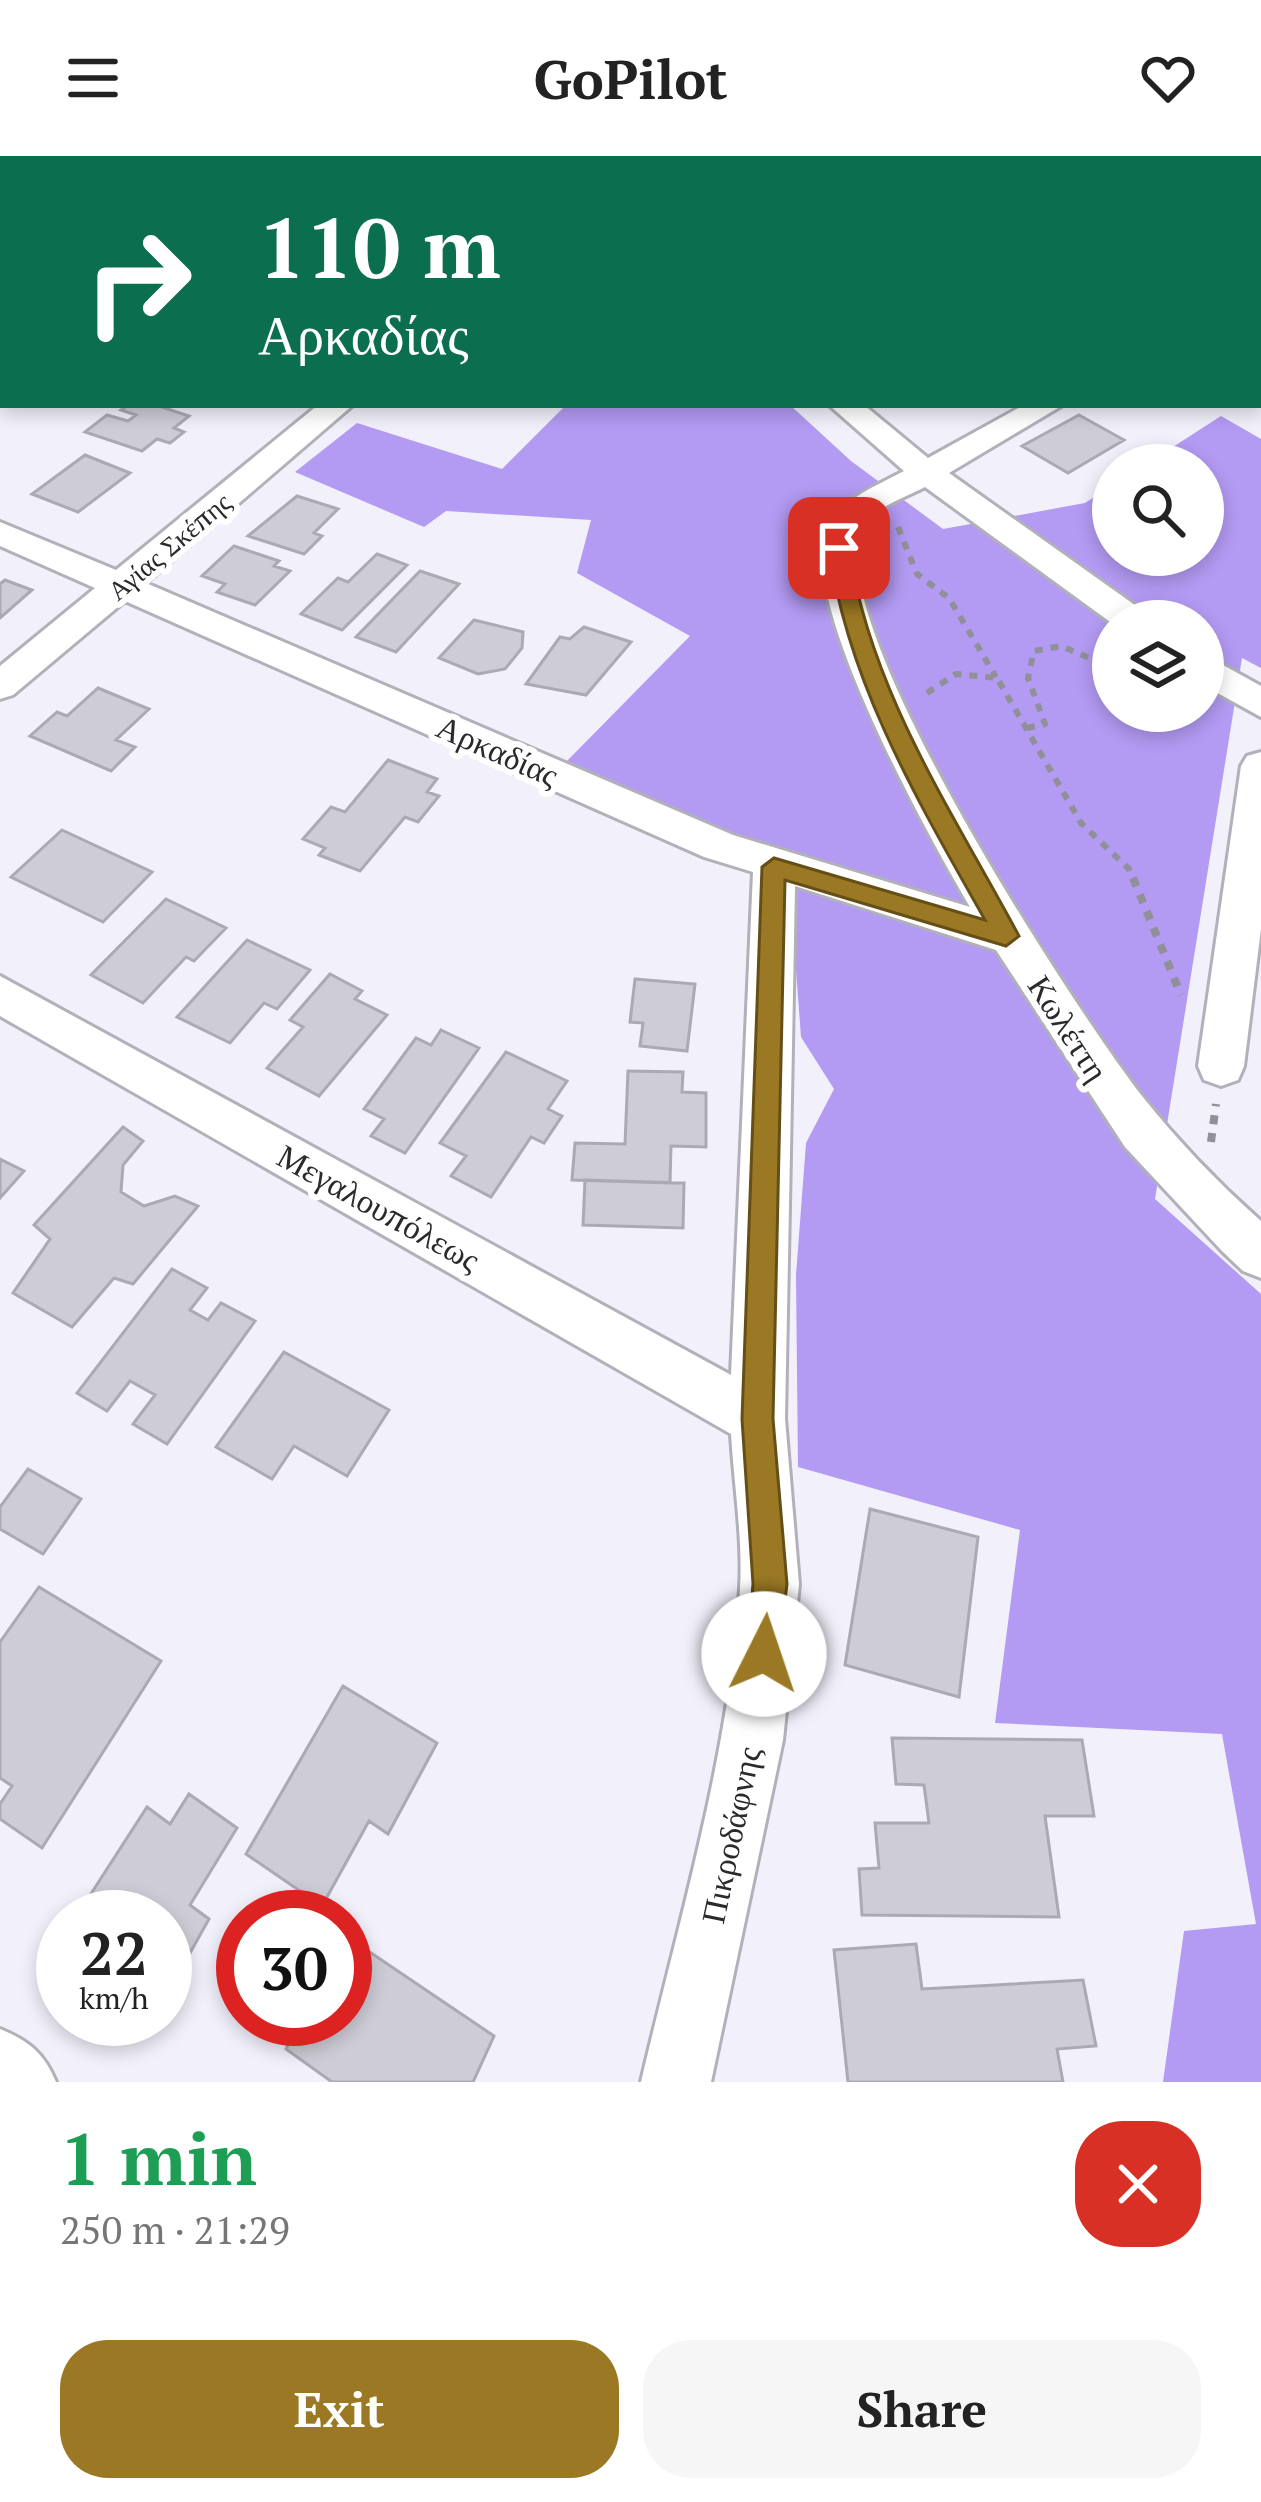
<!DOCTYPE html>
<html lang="en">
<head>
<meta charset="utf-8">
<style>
	body { margin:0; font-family:"PT Serif",serif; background:#f6f6f6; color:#222; height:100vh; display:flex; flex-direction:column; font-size:45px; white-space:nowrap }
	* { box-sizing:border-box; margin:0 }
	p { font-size:39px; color:#767676 }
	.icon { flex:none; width:66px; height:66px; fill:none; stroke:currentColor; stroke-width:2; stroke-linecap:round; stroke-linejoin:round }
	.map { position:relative; height:1926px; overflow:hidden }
	.sheet { display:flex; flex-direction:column; background:#fff; flex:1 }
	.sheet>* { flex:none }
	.banner { position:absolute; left:0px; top:0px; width:1263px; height:252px; box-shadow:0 6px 18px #0003; background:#0b6e4f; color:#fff; overflow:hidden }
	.controls { position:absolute; left:1092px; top:288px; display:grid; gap:24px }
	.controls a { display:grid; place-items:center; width:132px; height:132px; border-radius:50%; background:#fff; box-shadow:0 6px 18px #0003; font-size:60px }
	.speed { position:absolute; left:36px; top:1734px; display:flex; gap:24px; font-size:60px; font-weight:700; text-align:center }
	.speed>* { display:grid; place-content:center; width:156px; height:156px; border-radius:50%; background:#fff; box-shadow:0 6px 18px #0003; line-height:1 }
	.speed small { font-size:30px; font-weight:400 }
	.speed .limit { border:18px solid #d22; background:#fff; color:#111 }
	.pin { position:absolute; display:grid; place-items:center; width:102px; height:102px; color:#fff; margin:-51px; border-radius:24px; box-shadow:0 6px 18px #0006 }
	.me { position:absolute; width:132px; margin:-66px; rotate:4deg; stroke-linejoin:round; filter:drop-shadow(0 0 9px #0008) }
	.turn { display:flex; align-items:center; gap:42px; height:252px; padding:0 60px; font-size:54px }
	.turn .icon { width:156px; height:156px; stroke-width:2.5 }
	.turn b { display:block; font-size:84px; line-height:102px }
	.round { display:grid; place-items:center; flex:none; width:126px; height:126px; border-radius:48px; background:#f6f6f6 }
	.summary { display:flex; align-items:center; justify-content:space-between; height:204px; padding:0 60px }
	h1 { font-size:72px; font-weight:700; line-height:90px; color:#1e9e55 }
	.action { display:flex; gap:24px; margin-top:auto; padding:24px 60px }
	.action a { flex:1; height:138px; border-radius:48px; background:#9b7924; color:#fff; font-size:48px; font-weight:700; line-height:138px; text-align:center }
	.action a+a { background:#f6f6f6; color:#222 }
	header { display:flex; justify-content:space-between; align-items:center; height:156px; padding:0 60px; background:#fff; font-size:54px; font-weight:700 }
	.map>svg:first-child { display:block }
	.forest { fill:#b39af3; fill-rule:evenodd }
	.building { fill:#ceccd6; stroke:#aca9b3; stroke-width:3 }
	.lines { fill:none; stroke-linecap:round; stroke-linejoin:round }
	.minor-casing { stroke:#b2b0b9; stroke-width:6 }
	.path-far1 { stroke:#918f97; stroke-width:6; stroke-dasharray:8 8; stroke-linecap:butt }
	.path { stroke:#918f97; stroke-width:8; stroke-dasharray:9 9; stroke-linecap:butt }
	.minor { fill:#fff; fill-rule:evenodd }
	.route { fill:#9b7924; stroke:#654f17; stroke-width:3 }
	.labels { text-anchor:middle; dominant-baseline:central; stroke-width:12; stroke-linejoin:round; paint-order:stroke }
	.far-street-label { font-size:27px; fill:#2a292d; stroke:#fff }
	.street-label { font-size:33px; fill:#2a292d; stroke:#fff }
</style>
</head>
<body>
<header><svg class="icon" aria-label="menu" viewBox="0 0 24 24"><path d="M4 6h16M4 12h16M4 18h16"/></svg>GoPilot<svg class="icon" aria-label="heart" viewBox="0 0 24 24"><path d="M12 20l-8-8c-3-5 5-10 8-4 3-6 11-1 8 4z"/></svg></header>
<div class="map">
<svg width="1261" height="1926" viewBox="0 0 1261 1926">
	<rect width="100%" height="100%" fill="#f2f0fb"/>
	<path class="forest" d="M566 249H790L851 305 943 373 1085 347 1113 329V399H1203V309H1145L1221 260 1261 283V512L1242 502 1155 1043 1261 1138V1926H1163L1184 1775 1256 1768 1222 1578 995 1567 1020 1374 798 1311 796 1119 806 987 834 933 801 881 791 746 804 704 752 686 567 605 690 480 577 417 591 364 446 355 424 371 295 316 357 267 502 313ZM1113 465H1203V555H1113Z"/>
	<path class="building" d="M128 249H156L189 260 174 272 184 276 170 287 157 283 142 295 85 276 107 259 128 265 136 259 121 254Z
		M1079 259 1124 284 1068 317 1022 290Z
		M85 299 130 317 78 356 32 338Z
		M297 340 338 353 314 377 322 380 304 398 248 380Z
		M234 390 279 405 274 410 290 415 255 449 217 436 225 428 202 420Z
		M377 398 407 409 342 474 301 458 338 422 348 426Z
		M420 415 459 428 396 496 356 481Z
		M5 424 32 434 0 462V428Z
		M474 464 523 476 522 492 505 513 478 518 439 502Z
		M584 471 631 486 586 539 526 528 560 481 570 483Z
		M98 532 149 553 116 584 135 591 111 615 30 580 57 556 67 560Z
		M388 604 437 623 427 636 439 640 418 666 405 661 360 715 319 699 325 692 303 683 331 651 345 656Z
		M62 674 152 716 103 766 11 721Z
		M166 743 226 772 194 805 186 801 143 847 91 819Z
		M247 784 310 814 277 853 264 847 230 887 177 861Z
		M330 818 362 835 355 843 387 859 319 940 267 912 303 871 290 864Z
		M635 823 695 828 687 895 640 890 643 867 630 866Z
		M441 874 479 892 405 997 371 980 384 963 364 953 416 882 431 889Z
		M506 896 567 925 548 953 562 960 544 987 531 981 491 1041 451 1020 466 1000 440 987Z
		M628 915 683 916 682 936 706 937V991L671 990 670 1027 572 1024 575 987 625 988Z
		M123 971 143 985 123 1009 121 1036 144 1050 175 1040 198 1050 133 1128 114 1122 72 1171 13 1137 50 1083 34 1069Z
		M0 1003 24 1015 0 1042Z
		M585 1024 684 1027 683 1072 583 1069Z
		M172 1113 207 1132 190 1154 208 1164 221 1147 255 1165 167 1288 133 1268 155 1239 130 1225 107 1255 77 1237Z
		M284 1196 389 1254 347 1320 294 1290 272 1323 216 1291Z
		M28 1313 81 1343 43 1398 0 1373V1351Z
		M870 1353 978 1381 959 1541 845 1509Z
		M39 1431 161 1505 42 1692 0 1663V1648L12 1630 0 1622V1486Z
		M343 1530 437 1587 388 1678 369 1665 322 1750 246 1698Z
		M892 1582 1082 1584 1094 1660H1045L1059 1761 862 1759 859 1713 879 1712 875 1667H929L924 1629 896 1628Z
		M189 1638 237 1672 190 1749 209 1763 190 1797 172 1785 165 1797V1761H76L147 1651 170 1668Z
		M346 1780 494 1880 473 1926H332L286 1893 302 1863H345Z
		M916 1788 922 1833 1083 1824 1096 1890 1057 1893 1063 1926H848L834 1794Z"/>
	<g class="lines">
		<g class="minor-casing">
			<path id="minor" d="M103 0H132L101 3Z
				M434 0H471L473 3H436Z
				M576 0H603L574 3Z
				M628 0H655L657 3H630Z
				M1093 0H1122L1124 3H1095Z
				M3 57V74L0 75V58Z
				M1260 74H1261V91H1260Z
				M1261 125V143L1260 144V126Z
				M318 249H353L146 427 733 679 970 751C931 685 798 446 826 376 839 343 875 331 904 315L829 249H864L928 302 1024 249H1063L949 317 1146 457 1151 465 1113 468 925 331C904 342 867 354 860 377 827 475 1076 855 1142 940 1178 985 1218 1027 1261 1065V1122L1243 1115 1222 1095 1125 991 996 794 795 730 785 1263 799 1428 783 1584 711 1926H641C679 1764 729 1600 740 1433 743 1383 734 1329 731 1278L0 860V820L731 1219 753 716 704 701 125 445 13 539 0 543V510L95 432 0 390V366L116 414Z
				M1203 498 1261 530V561L1203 529Z
				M1261 596V773L1244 910 1238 924 1221 930 1204 924 1198 910 1241 610 1247 600Z
				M0 1873C29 1885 44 1897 56 1926H0Z"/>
		</g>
		<path class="path-far1" d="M898 371 917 418 949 442 996 521
			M927 537 956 518 997 522 1081 667 1129 713 1134 725
			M1027 572 1045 568 1028 522 1034 495 1061 490 1106 509"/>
		<path class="path" d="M1133 722 1181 839
			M1211 986 1216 948"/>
		<use href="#minor" class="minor"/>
	</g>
	<path class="route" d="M839 385 849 392C870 535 952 655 1019 780L1006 790 785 724 773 1263 787 1428 777 1511 764 1516 752 1511 747 1498 753 1428 742 1263 762 711 774 702 985 764C919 647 847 526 829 392Z"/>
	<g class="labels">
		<g class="far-street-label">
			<text transform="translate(169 390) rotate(-40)">Αγίας Σκέπης</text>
		</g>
		<g class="street-label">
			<text transform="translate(498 594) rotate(24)">Αρκαδίας</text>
			<text transform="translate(1069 872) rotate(57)">Κωλέττη</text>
			<text transform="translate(379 1051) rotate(29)">Μεγαλουπόλεως</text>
			<text transform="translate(730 1679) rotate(-78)">Πικροδάφνης</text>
		</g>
	</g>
</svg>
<div class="controls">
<a><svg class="icon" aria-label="search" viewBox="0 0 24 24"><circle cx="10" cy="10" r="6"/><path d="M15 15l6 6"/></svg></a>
<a><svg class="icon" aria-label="layers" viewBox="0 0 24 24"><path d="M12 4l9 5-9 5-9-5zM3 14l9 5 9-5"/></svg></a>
</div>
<div class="speed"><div>22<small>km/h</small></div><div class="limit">30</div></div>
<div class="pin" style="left:839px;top:392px;background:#d93025"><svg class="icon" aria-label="arrive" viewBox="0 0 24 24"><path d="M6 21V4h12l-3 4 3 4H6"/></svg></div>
<svg class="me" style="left:764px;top:1498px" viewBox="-20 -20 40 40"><circle r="19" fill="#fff"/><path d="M0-13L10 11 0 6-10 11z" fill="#9b7924"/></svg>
<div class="banner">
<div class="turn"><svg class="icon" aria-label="right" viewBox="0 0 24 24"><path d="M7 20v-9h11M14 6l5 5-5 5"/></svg><div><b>110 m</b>Αρκαδίας</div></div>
</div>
</div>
<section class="sheet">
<div class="summary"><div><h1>1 min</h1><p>250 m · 21:29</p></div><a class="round" style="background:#d93025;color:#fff"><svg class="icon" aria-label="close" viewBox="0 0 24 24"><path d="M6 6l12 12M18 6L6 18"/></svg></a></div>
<div class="action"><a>Exit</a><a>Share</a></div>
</section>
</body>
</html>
